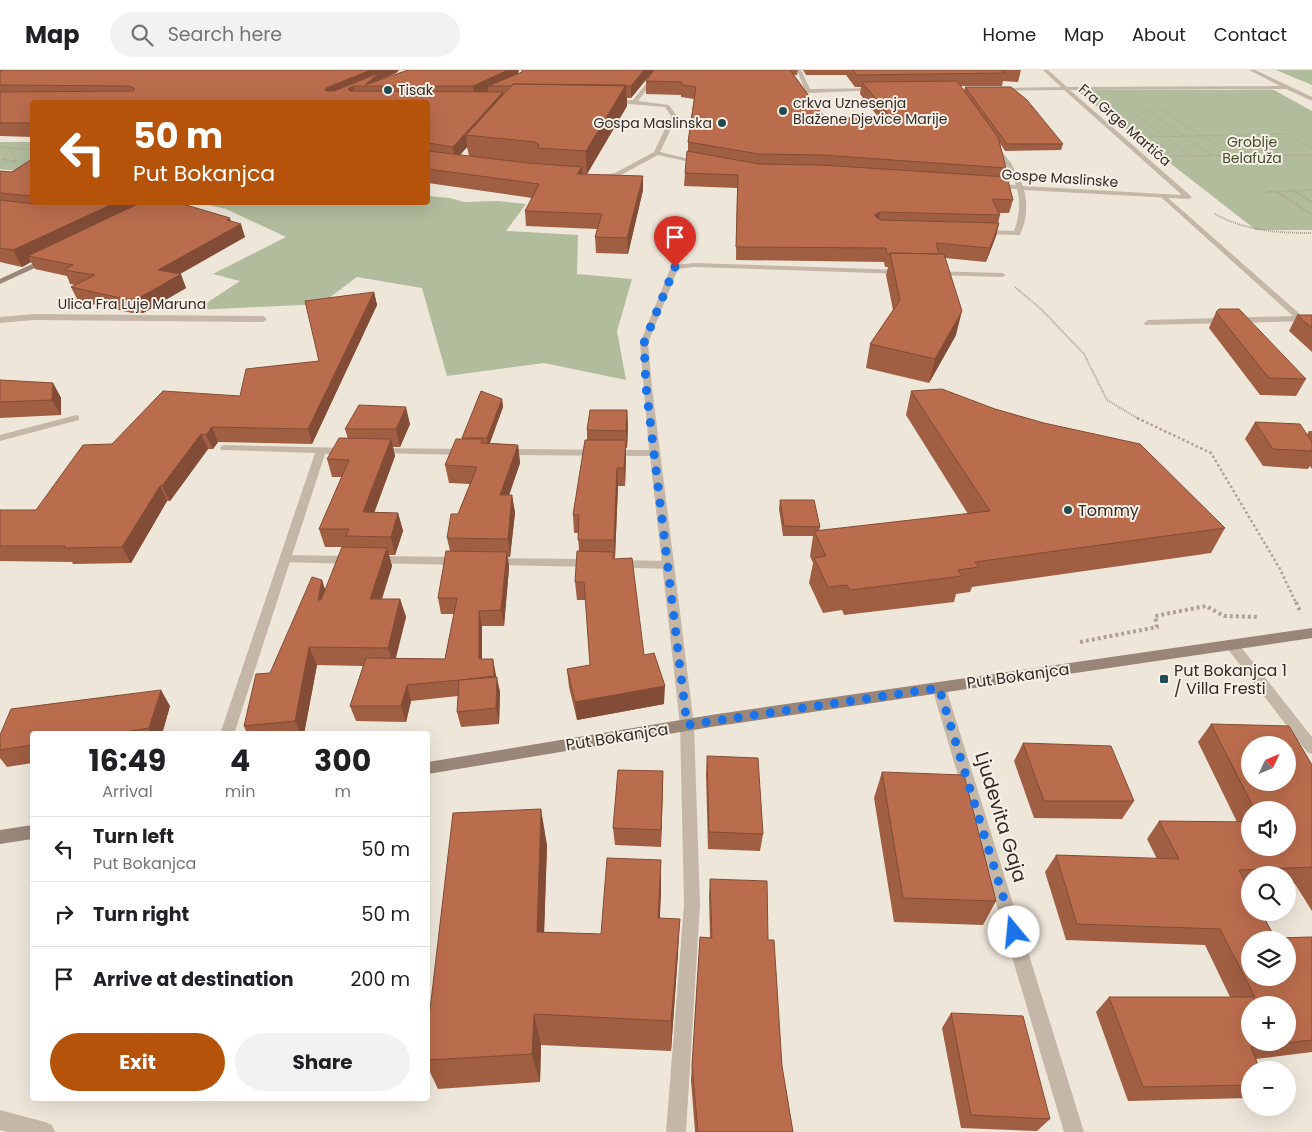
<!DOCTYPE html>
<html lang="en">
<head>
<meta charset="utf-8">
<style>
	body { margin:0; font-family:Poppins,sans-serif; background:#f2f2f2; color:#202124; height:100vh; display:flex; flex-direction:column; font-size:19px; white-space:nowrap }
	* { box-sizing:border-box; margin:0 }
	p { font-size:16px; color:#757577 }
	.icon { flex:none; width:28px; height:28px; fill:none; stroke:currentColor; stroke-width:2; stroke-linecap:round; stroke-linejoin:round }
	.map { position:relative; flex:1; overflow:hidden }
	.side { position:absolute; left:30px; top:661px; width:400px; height:370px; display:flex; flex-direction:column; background:#fff; border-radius:5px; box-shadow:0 5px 20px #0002 }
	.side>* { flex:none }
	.hud { position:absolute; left:30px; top:30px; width:400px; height:105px; border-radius:5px; box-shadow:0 5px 20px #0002; background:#b45309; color:#fff; overflow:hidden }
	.needle { width:32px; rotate:46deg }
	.fabs { position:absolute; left:1241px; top:666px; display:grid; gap:10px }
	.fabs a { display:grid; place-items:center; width:55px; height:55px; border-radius:50%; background:#fff; box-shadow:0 5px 20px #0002; font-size:25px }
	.pin { position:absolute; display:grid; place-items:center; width:42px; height:42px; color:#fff; margin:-51px -21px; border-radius:50% 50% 50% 0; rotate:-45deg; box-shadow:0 0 5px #0007 }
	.pin .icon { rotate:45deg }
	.me { position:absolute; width:55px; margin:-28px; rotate:343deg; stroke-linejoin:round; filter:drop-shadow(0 0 4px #0008) }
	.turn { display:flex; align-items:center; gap:18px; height:105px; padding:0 20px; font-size:22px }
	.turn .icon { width:65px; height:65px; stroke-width:2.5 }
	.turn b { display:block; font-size:35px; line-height:42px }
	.eta { display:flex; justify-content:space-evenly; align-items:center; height:85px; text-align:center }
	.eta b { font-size:30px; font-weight:700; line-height:35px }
	.cta { display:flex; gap:10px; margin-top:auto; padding:10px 20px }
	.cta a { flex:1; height:58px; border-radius:30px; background:#b45309; color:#fff; font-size:20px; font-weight:700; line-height:58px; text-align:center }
	.cta a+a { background:#f2f2f2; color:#202124 }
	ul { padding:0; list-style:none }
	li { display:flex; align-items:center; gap:15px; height:65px; padding:0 20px; border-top:1px solid #e0e0e0 }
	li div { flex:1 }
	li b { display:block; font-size:19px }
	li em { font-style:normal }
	header { display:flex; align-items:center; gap:30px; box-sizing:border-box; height:70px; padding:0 25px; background:#fff; border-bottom:1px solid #e0e0e0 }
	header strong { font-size:24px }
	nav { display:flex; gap:28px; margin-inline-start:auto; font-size:18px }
	.search { width:350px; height:45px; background:#f2f2f2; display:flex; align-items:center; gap:12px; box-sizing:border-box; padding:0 18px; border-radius:28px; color:#757577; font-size:19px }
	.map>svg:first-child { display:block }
	.green { fill:#b0bc9c }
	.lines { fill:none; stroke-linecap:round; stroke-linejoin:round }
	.path-far3 { stroke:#b1a192; stroke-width:1; stroke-dasharray:1 1; stroke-linecap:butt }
	.path-far2 { stroke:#b1a192; stroke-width:2; stroke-dasharray:1 1; stroke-linecap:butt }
	.path-far1 { stroke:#b1a192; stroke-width:2.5; stroke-dasharray:2.5 2.5; stroke-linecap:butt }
	.path { stroke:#b1a192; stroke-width:4; stroke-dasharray:3 3; stroke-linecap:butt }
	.service { fill:#c5b7a8; fill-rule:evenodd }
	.minor { fill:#c5b7a8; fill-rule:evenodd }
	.secondary { fill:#998679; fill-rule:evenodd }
	.wall { fill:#a05e42; fill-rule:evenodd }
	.shaded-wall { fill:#824c36 }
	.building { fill:#ba6d4d; stroke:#824c36; fill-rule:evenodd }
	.route { stroke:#1a73e8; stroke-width:9; stroke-dasharray:0 16.2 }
	.poi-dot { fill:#214b50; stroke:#f7f0e6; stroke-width:2 }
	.labels { text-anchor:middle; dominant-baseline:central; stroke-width:4; stroke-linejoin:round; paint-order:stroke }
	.far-poi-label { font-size:14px; fill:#332b27; stroke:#f7f0e6; text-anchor:start }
	.far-street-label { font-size:14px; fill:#332b27; stroke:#f7f0e6 }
	.far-park-label { font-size:14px; fill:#414f2d; stroke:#f7f0e6 }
	.poi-label { font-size:16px; fill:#332b27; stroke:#f7f0e6; text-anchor:start }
	.street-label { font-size:16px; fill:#332b27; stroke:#f7f0e6 }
	.near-street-label { font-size:19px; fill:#332b27; stroke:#f7f0e6 }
</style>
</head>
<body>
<header>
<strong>Map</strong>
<div class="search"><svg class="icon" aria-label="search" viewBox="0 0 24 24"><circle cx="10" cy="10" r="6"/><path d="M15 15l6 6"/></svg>Search here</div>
<nav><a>Home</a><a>Map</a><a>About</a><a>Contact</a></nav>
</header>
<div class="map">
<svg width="1312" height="1062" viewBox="0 0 1312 1062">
	<rect width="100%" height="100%" fill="#efe6da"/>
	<path class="green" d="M1276 0H1312V15Z
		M1076 20H1274L1312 41V160H1256Z
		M0 72H32V103L0 99Z
		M428 126 450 128 464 132 497 131 526 134 506 161 578 165 577 204 632 209 617 261 626 310 544 293 447 306 422 218 357 207 321 234 196 240 240 211 213 204 286 167 226 139 199 133 428 132Z"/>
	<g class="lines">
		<path class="path-far3" d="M1123 36 1191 86
			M1142 37 1213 86
			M1158 37 1232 86
			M1149 67 1287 64 1312 78
			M0 77 32 80
			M1170 86 1312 85
			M8 90 3 89 11 77 15 90"/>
		<path class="path-far2" d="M3 89 15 92 14 89
			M1295 121 1312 132
			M1267 122 1312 120
			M1277 122 1312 145
			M1215 144C1246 161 1278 163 1312 163
			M1015 217 1041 239 1084 284 1107 330 1139 349"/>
		<path class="path-far1" d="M1137 348 1211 383 1280 499 1296 533"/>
		<path class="path" d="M1296 532 1301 543
			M1080 572 1157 557 1155 546 1206 536 1224 546 1259 547"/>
		<path class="service" d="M1162 126H1166L1302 246 1312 245V251L1145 255 1144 253 1148 250 1293 246 1162 128Z
			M285 485 353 486 359 490 353 494 281 492 279 489Z
			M373 486 461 487 467 491 461 495 369 493 367 490Z
			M493 488 593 489 599 493 593 497 489 495 487 492Z
			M616 490 668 491 674 495 668 499 612 497 610 494Z"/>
		<path class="minor" d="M797 0H801L810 19 878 18 881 20 808 23 805 21Z
			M1043 0H1048L1067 17 1280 16 1249 0H1255L1312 27V31L1286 19 1070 20 1192 127 1189 129 1024 120C1028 135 1027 150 1020 165L978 164V160H981L1014 161C1019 147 1021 134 1017 119L992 118 989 116 992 114 1016 115 1005 93 990 72 993 70 1011 93 1023 116 1182 125 1064 20 946 21 943 19 1061 17Z
			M654 4 658 5 638 31 669 35 677 46 660 82 706 93 703 95 658 85 619 106 596 108V106L615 103 654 82 671 46 665 37 607 32 633 30Z
			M694 193 904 200 908 202 904 204 694 197 678 199 648 273 652 317 694 655 700 834 686 1062H666L684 834 680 655 650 386 502 385 497 382 502 379 649 380 640 273 671 197 675 195Z
			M931 201 1002 203 1006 205 1002 207 934 205H931Z
			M34 244 263 246 267 249 263 252 34 250 0 253V247Z
			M76 345 79 346V350L0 371V365Z
			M225 375 347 378 352 381 347 384H325L234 664H220L315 383 221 380 220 378 221 376Z
			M377 378 467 379 472 382 467 385 373 383 372 381Z
			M1232 570 1237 572 1312 667V684L1307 682 1227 578 1225 575 1227 572Z
			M939 613 944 614 946 618 1084 1062H1064L932 618 934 614Z
			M0 1040 45 1052 52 1055 55 1062H7L0 1060Z"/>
		<path class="secondary" d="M45 188 52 190 0 214V209Z
			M1312 558V568L711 657 428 704V692L711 645Z
			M32 755V769L0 774V760Z"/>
	</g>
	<path class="wall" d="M0 0H399L396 3 380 10 408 0H519L518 3 654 0 631 28H627V36L587 104H582V105L643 120 628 184 596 183 595 167 597 159 526 156 525 141 532 128 428 113V32H32V67L0 66ZM467 77 469 86 460 85Z
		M654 0H798L797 5H794L825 48H879L860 24 861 17H855L846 5H806L803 0H1021L1018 12 1003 11 1002 16H961L964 21 965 17 1063 74 1061 80 1005 81 1000 73 1006 98 1003 107 1013 130 1009 143H999L1000 145 998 153H999L996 166 986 192 945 188 956 265 929 313 866 298 870 274 893 240 886 205 888 197H885L884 192 736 190 737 118 684 116 685 103 688 82V72L694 29 681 27V25L646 24V11Z
		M32 89V132H176L231 151 245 167 180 204 186 218 143 243H132L78 231 71 217 75 215 70 214 67 206 35 199 31 192 22 197 0 192V101L12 102Z
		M374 222 377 235 312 374 218 372 213 379H208L170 431H167L131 493 73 494 72 492 0 491V440H36L112 374 240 326 319 291Z
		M1216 242 1306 309 1296 326 1260 325 1209 258Z
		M1297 245H1312V282L1289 261Z
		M0 310 53 313 61 328V345L0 348Z
		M911 321 1225 458 1211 483 972 517 970 522 956 524 954 532 844 545 842 540 823 543 809 513 813 493 810 486 813 466H783L779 439 780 430 820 457 819 461 968 444 906 345Z
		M502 329 503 337 490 373 518 375 520 393 509 425H512L515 443 510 487H508L509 498 504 556H482V589L496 607 500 622 499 654 461 657 457 642 458 626 411 631 406 652 356 651 350 636 363 596 317 595 304 664H247L244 656 270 603 322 510 325 520 342 477H325L319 459 342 407H332L327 389 348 369 345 359 410 354 400 377H393L395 386 374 442 398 443 403 461 395 485H389L392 496 382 529H400L406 547 395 588 445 589 454 544H441L438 528 450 481 447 468 458 444 470 414 449 413 445 395 462 369V368Z
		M627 340 628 357 627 378H626L625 416H618L615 488 614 489 644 585 664 634 577 650 569 617 567 599 590 595 586 530H577L575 512 579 481 578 463H574L573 445 587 370V360Z
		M1255 352 1307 365 1309 361H1312V399L1310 396 1308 399 1263 396 1245 369Z
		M170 636 162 664H32V693L7 697 0 688V665Z
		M1211 654 1312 695V841L1295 814H1288V805H1250V816H1247L1275 868 1312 867V982L1256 989 1250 1000V1026L1248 1028 1128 1031 1096 942 1109 927H1230L1205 875 1066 870 1045 802 1056 785 1157 789 1147 769 1159 751 1237 752 1198 672ZM1250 740H1288L1250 778Z
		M1023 673 1134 731 1122 749 1034 748 1014 691Z
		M707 686 763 764 760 781 708 779 706 704Z
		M663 701 661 777 615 775 613 758Z
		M882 702 996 831 983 855 894 852 874 728Z
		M547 775 544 862 601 864 661 790 660 848 678 883 671 981 541 975 540 1012 438 1019 428 998V957Z
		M710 809 768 870 782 996 793 1062H695L691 1010 700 867 710 868 709 826Z
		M951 943 1050 1049 1037 1061 961 1058 942 958Z"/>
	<path class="shaded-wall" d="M371 0H399L396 3 380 9 381 16H353L356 28 329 30 325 20 326 18Z
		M508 0H519L516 9 488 16V22L475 28 473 16Z
		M644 0H654L631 28V16Z
		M626 15 627 36 587 104 586 81Z
		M503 22 504 35 466 65 467 77 455 91 453 77Z
		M582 97 583 111 577 104Z
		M643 106V120L628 184 627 168Z
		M117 132H147L28 186 31 192 22 197 13 180Z
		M880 142 878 155 874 145Z
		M230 148 233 158 241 154 245 167 164 213 158 200 227 150Z
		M999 153 996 166 986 192 990 178Z
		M181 204 186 218 143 243 137 229Z
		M374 222 377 235 312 374 308 359Z
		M962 241 956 265 929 313 935 289Z
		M53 313 61 328V345L52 330Z
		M502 329 503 337 488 377 487 368Z
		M406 337 410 354 400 377 396 359Z
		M627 340 628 357 627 378 626 361Z
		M212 357 218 372 213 379 206 365Z
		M201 364 208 379 170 431 162 416Z
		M391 369 395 386 368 460 363 442Z
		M626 370V388L625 416 624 398Z
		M518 375 520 393 503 443 500 425Z
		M617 398 618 416 615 488 614 470Z
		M160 416 167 431 131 493 122 477Z
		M512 425 515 443 510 487 508 469Z
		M398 443 403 461 395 485 391 467Z
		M387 478 392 496 376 547 370 529Z
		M507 482 509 498 504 556 501 540Z
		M322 510 328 529 318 530Z
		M400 529 406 547 394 596 388 578Z
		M479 541 482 556V605L479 589Z
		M309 577 317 595 304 664H301L295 651Z
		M493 589 496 605 497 618V607L500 622 499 654 496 638 497 620 494 606Z
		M407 615 411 631 406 652 401 636Z
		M665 616 664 634 577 650 575 632Z
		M161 620 170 636 162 664H152L149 658Z
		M663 701V719L661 777V760Z
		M541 739 547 775 543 895 537 862Z
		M661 790V824L658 882V848Z
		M680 849 678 883 671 981V951Z
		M534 944 541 975 540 1012 532 984Z"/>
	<path class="building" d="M3 0H371L326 18 325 20 327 21H334L379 3 365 15 408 0H508L473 16H353L348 19 350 21 503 22 453 77 428 73V32H32V53H0V22L133 21 135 19 130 16 0 15V2Z
		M522 0H644L631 16 513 14 512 16H488L522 2Z
		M654 0H790L825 48H891L862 12 957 11 998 67 1006 98 822 85 759 84 688 72 696 17 682 15V12L646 11Z
		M853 0H1001L1005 3 856 5Z
		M513 14 626 15 586 81 538 78 539 75 535 72 466 65Z
		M965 17H1011L1027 30 1063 74H1007Z
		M428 81 528 93 582 97 577 104 643 106 627 168 595 167 602 144 525 141 539 114 428 99Z
		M687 81 759 94 821 95 1007 107 1013 130 992 129 1000 145 880 142 874 145 880 150 999 153 990 178 936 173 939 184 890 183 891 184H887L886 178 736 177 738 105 685 103Z
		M32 89V126L0 123V101L12 102Z
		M0 130 34 134 35 132H117L13 180 0 178Z
		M142 132H176L230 148 227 150 241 154 158 200 181 204 137 229H125L71 217 95 205 64 200 73 195 28 186Z
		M890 183 944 184 962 241 935 289 870 274 900 230Z
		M374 222 308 359 212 357 206 365 201 364 162 416H160L122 477 64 478 65 476H0V440H36L83 375 112 374 163 321 240 326 246 299 319 291 305 231Z
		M1219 239H1239L1306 309 1269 308 1216 242Z
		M1297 245H1312V258Z
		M0 310 53 313 52 330 0 332Z
		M942 319 995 339 1044 353 1140 374 1225 458 975 492 979 497 958 500 962 506 850 520 847 515 828 517 814 488 826 486 814 461 990 441 911 321Z
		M481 321 502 329 487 368H462Z
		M359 335 406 337 396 359H345Z
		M590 340H627L626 361 587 360Z
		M1255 352 1300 354 1312 372V381L1273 379Z
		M339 368 391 369 363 442 398 443 391 467 346 466 349 459H319L349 390 327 389Z
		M456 369H482L481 373 518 375 500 425H512L508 469 447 468 451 444H458L477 397 445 395Z
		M585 370H626L624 398H617L614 470H578L579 445H573Z
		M780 430H814L820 457 784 456Z
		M342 477 387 478 370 529H400L388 578 309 577 295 651 244 656 256 604 270 603 312 507 322 510 318 530H321Z
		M446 481 507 482 501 540 479 541V589H493L494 606 460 610 497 607 496 638 457 642 459 610 407 615 401 636H350L366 588 445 589 457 528H438Z
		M577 481 613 482V489L632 488 644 585 654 583 665 616 575 632 567 599 590 595 584 512H575Z
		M161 620 149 658 112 664H32V675L0 680V665L11 639Z
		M1211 654 1289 656 1312 695V797L1239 800 1250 821V842H1261L1275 868 1312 867V970L1251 977 1260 1000H1250V1015L1143 1017 1109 927H1255L1220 859 1077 854 1056 785 1179 789 1159 751 1250 752V778H1288V740H1255ZM1250 675H1288V712H1250ZM1250 870H1288V908H1250ZM1250 935H1288V972H1250Z
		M1023 673 1111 676 1134 731H1044Z
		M707 686 758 688 763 764 709 762Z
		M618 700 663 701 661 760 613 758Z
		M882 702 964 705 996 831 903 828Z
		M541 739 537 862 601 864 607 788 661 790 658 848 680 849 671 951 534 944 532 984 428 990V957L453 743Z
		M710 809 767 811 768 870H774L782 996 793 1062H698L692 996 700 867 712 868Z
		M951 943 1023 946 1050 1049 971 1045Z"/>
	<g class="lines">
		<path class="route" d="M675 197 644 273 646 317 687 655 939 618 1014 862"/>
	</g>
	<g class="poi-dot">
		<circle cx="388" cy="20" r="5"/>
		<circle cx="783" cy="41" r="5"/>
		<circle cx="722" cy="53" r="5"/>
		<circle cx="1068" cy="440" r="5"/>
		<rect x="1159" y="604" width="10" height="10" rx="2.5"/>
	</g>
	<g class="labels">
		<g class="far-poi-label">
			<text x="398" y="20">Tisak</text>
			<text x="793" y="33">crkva Uznesenja<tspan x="793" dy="16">Blažene Djevice Marije</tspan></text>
			<text x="712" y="53" text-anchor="end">Gospa Maslinska</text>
		</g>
		<g class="far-street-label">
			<text transform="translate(1125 55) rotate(41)">Fra Grge Martića</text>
			<text transform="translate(1060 108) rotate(4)">Gospe Maslinske</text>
			<text x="132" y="234">Ulica Fra Luje Maruna</text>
		</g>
		<g class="far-park-label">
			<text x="1252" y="72">Groblje<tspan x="1252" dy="16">Belafuža</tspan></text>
		</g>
		<g class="poi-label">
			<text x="1078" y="440">Tommy</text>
			<text x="1174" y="600">Put Bokanjca 1<tspan x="1174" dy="18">/ Villa Fresti</tspan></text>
		</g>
		<g class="street-label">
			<text transform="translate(1018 606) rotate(-8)">Put Bokanjca</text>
			<text transform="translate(617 667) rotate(-9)">Put Bokanjca</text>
		</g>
		<g class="near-street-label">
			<text transform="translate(1001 747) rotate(73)">Ljudevita Gaja</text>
		</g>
	</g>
</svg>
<div class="fabs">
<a><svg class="needle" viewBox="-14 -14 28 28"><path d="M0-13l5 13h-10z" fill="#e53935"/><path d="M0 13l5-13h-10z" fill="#757577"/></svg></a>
<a><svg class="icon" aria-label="sound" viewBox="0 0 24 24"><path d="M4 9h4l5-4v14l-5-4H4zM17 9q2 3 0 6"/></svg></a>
<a><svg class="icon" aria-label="search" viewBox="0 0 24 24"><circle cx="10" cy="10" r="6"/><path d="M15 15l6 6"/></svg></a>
<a><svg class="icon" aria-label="layers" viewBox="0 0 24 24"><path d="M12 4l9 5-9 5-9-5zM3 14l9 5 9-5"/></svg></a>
<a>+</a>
<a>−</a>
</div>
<div class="pin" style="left:675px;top:197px;background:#d93025"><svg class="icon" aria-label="arrive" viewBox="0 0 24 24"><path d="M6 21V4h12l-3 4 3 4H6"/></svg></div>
<svg class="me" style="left:1014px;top:862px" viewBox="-20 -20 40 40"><circle r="19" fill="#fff"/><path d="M0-13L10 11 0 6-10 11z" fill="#1a73e8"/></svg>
<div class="hud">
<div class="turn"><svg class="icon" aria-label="left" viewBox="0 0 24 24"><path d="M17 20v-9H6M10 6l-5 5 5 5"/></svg><div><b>50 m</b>Put Bokanjca</div></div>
</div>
<section class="side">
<div class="eta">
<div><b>16:49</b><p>Arrival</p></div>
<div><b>4</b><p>min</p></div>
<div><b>300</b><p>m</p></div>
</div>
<ul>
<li><svg class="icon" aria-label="left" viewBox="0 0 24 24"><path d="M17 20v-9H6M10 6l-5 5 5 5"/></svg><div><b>Turn left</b><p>Put Bokanjca</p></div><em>50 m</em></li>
<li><svg class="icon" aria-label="right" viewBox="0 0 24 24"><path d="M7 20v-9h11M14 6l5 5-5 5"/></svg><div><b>Turn right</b></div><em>50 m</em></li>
<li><svg class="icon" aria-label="arrive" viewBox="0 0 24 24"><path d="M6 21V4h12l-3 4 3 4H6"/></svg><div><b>Arrive at destination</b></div><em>200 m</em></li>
</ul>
<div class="cta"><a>Exit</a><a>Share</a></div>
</section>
</div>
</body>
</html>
